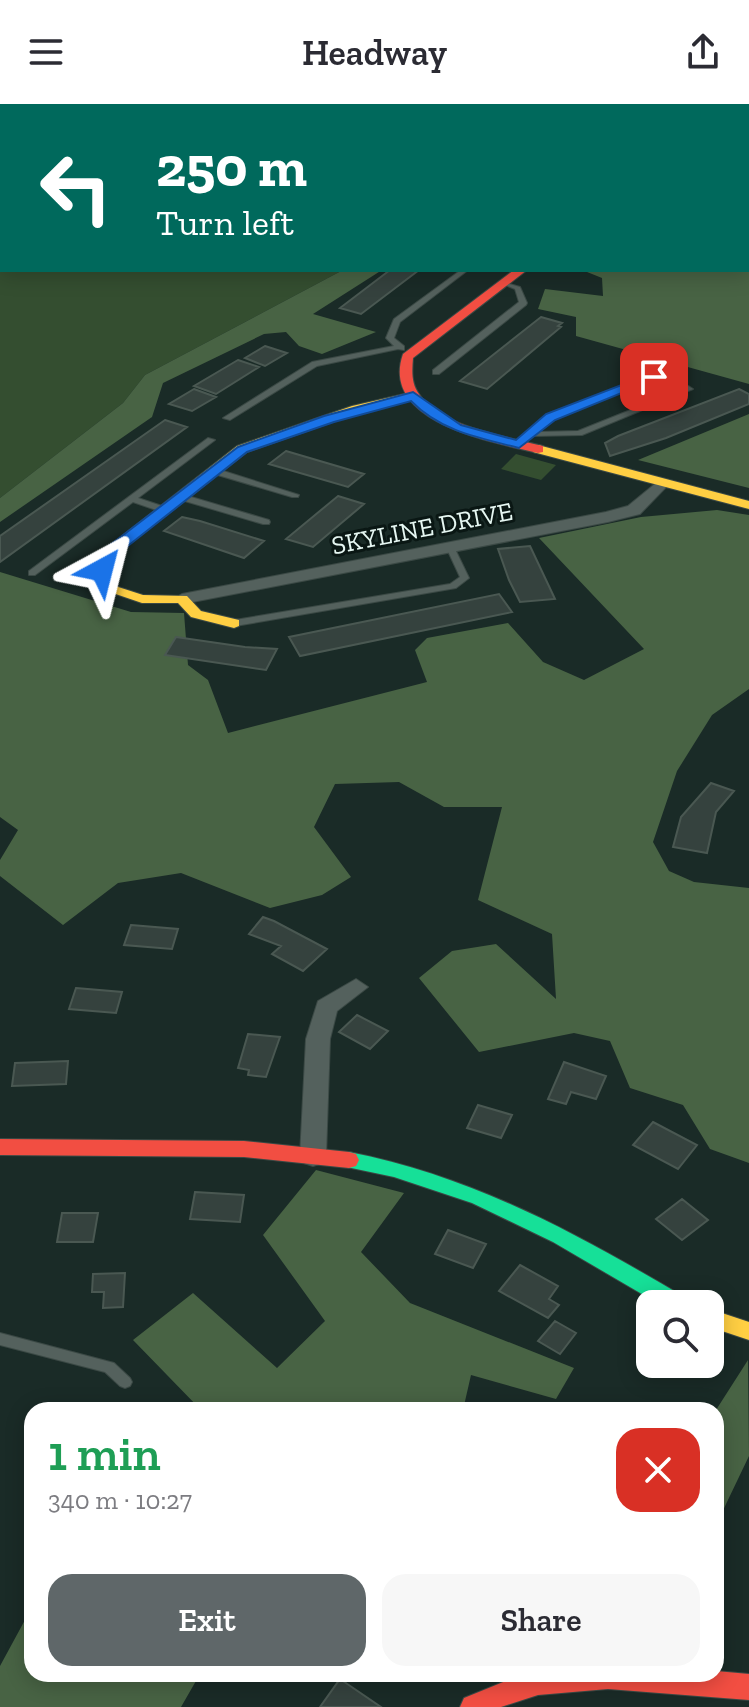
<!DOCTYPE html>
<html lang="en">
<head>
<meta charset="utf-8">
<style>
	body { margin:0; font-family:"Zilla Slab",serif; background:#f7f7f7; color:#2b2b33; height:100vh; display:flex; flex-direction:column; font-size:30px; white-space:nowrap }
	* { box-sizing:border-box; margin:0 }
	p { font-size:26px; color:#7c7c81 }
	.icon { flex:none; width:44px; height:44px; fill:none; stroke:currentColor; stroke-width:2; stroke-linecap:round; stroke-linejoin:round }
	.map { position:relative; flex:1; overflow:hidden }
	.sheet { position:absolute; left:24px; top:1298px; width:700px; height:280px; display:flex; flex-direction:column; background:#fff; border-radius:24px; box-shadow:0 4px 20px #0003 }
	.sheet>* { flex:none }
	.top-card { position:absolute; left:0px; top:0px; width:750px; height:168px; box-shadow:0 4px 20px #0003; background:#00695c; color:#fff; overflow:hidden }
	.tools { position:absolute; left:636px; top:1186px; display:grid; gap:16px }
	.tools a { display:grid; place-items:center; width:88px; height:88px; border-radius:16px; background:#fff; box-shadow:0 4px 20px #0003; font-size:40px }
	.pin { position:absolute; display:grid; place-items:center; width:68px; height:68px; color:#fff; margin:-34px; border-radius:16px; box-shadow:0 4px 12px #0006 }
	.me { position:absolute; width:88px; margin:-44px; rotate:38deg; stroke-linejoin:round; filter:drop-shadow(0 0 6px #0008) }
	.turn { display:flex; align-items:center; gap:28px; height:168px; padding:0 24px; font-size:36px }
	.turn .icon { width:104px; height:104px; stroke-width:2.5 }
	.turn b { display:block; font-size:56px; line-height:68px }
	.round { display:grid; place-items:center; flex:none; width:84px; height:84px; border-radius:24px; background:#f7f7f7 }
	.summary { display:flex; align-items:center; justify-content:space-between; height:136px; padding:0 24px }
	h1 { font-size:48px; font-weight:600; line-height:60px; color:#1e9e55 }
	.cta { display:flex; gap:16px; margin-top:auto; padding:16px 24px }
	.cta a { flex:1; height:92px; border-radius:24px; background:#5f6769; color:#fff; font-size:32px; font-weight:600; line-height:92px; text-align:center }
	.cta a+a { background:#f7f7f7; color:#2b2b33 }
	header { display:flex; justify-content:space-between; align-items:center; height:104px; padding:0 24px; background:#fff; font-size:36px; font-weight:600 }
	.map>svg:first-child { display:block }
	.green { fill:#344e30 }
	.forest { fill:#486344 }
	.building { fill:#35423e; stroke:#4a5852; stroke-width:2 }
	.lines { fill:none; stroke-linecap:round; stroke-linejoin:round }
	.lane-casing { stroke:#3b4945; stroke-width:2 }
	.street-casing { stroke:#3b4945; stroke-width:2 }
	.fast-casing { stroke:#3b4945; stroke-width:2 }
	.slow-casing { stroke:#3b4945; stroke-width:2 }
	.jam-casing { stroke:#3b4945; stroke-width:2 }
	.lane { fill:#54615d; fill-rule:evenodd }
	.street { fill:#54615d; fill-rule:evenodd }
	.fast { fill:#16e098; fill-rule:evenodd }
	.slow { fill:#ffcf43; fill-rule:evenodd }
	.jam { fill:#f24e42; fill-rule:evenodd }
	.route { fill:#1a73e8; stroke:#114b97; stroke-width:2 }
	.labels { text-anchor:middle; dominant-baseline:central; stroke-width:6; stroke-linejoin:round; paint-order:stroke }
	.far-street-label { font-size:26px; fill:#e6f7f2; stroke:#0a1714 }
</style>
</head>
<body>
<header><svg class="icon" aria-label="menu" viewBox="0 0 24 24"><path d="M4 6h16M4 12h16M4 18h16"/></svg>Headway<svg class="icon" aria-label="share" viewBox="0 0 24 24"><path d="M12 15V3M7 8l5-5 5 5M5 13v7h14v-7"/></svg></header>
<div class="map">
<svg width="749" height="1603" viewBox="0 0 749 1603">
	<rect width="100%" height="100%" fill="#1a2b27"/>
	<path class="green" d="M0 0H550L2 2V166H343L145 271 123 299 0 394Z
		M516 350 556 361 541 376 501 365Z"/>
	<path class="forest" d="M749 133V280L576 232V213L538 205 545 185 603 192 602 174 582 166H748Z
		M343 166H382L313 210 376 228 322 250 299 242 286 228 264 230 163 279 152 313 0 418V394L123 299 145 271Z
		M749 310V384L638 356Z
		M717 406 749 411V585L712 611 677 667 653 738 669 767 694 778 749 784V1059L710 1045 683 1001 630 984 610 937 574 929 479 948 419 874 452 847 496 840 556 895 552 830 478 796 502 703H444L399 678 335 680 314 723 351 773 322 791 270 804 181 769 118 779 63 821 0 772V756L18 726 0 713V468L131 508 184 509 188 561 208 576 228 629 427 578 415 546 427 534 508 519 543 558 584 576 644 545 539 434 641 413Z
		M316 1066 404 1089 361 1148 410 1199 574 1264 556 1295 471 1271 463 1306H201L133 1236 193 1189 277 1264 325 1217 263 1131Z
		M748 1256 749 1352 716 1421V1306Z
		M32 1503V1570H200L181 1603H0V1562Z"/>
	<path class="building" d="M390 166H419L361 210 340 204Z
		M541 213 562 219 558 222 561 223 487 285 460 277Z
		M265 242 287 249 265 262 245 254Z
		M238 256 259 263 216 290 194 282Z
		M194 285 216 293 192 307 169 300Z
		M739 285 749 290V300L666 334 610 352 605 339 618 332Z
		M165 316 187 323 0 458V432Z
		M286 347 364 370 348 383 269 360Z
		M338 392 364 400 313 443 286 435Z
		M182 413 200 417 264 437 244 454 164 427Z
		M530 442 555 495 520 498 509 476 498 445Z
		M499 490 512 508 300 552 289 533Z
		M176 533 245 543 277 545 266 566 165 551Z
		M711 679 734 687 716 708 707 749 673 743 681 713Z
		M263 813 274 817 327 845 303 867 272 850 281 842 249 830Z
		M131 821 178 825 172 845 124 841Z
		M76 884 122 888 116 909 69 905Z
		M357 911 388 927 370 945 339 928Z
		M248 930 280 933 266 973 248 971 249 966 238 964Z
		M68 957 66 980 12 982 15 959Z
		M564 958 606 972 596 995 571 988 566 1000 548 995Z
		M478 1001 512 1011 501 1034 467 1024Z
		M653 1018 697 1041 678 1065 633 1041Z
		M195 1088 244 1091 240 1118 190 1115Z
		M682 1095 708 1116 682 1136 656 1115Z
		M62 1109H98L93 1138H57Z
		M448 1126 486 1140 473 1164 435 1150Z
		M520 1161 558 1182 549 1195 559 1201 548 1214 499 1187Z
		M125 1169 123 1203 103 1204 104 1188H92L93 1170Z
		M555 1217 576 1229 560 1250 538 1237Z
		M340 1575 381 1603H320Z"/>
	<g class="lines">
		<g class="lane-casing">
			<path id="lane" d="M748 72H749V77H748Z
				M461 166H468L400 218 394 234 404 242V246L398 245 317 262 230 316 223 314 312 258 394 242 386 234 394 215Z
				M503 178 520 183 527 199 526 201 439 270H433V266L519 198 515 185 503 180Z
				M651 271 673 272 693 285 582 331 533 332 522 342 515 340 547 311ZM655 275 668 276 683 285 578 327 538 328 553 315Z
				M208 334 215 336 138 394 168 404V408H162L133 398 35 471H29V467Z
				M211 365H217L299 391 298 393H292L211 369Z
				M181 390 269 416 270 418 269 420H263L178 395 177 393Z
				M451 442 455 445 469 474 456 484 235 522 230 519 235 516 450 480 460 473 447 445Z
				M0 1229 114 1259 130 1274 132 1278 130 1282 125 1284 120 1282 105 1268 0 1241Z"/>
		</g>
		<g class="street-casing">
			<path id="street" d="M748 52H749V60H748Z
				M661 375 669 380 640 410 608 418 182 500 173 495 182 490 606 408 628 402Z
				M356 875 368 883 337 907 330 935 326 1052 322 1059 313 1062 304 1059 300 1052 306 935 318 897Z"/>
		</g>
		<g class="fast-casing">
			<path id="fast" d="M349 1048C475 1073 576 1129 686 1194L689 1200H659L553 1138 472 1099 394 1073 342 1062 339 1056 342 1050Z"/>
		</g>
		<g class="slow-casing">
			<path id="slow" d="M413 288 419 292 417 295 361 308 247 348 110 455 112 481 143 491 187 492 201 507 239 516V522L234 524 191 513 178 499H142L98 484V451L237 342 352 302Z
				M538 341 749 397V405L533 348V342Z
				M710 1205 749 1218V1236L710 1223Z"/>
		</g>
		<g class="jam-casing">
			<path id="jam" d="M514 166H527L413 254C412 267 411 279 419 290 440 323 507 333 543 342V348L538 349C493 338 379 319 403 250Z
				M0 1035 244 1037 349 1048 356 1050 359 1056 356 1062 349 1064 244 1053 0 1051Z
				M716 1567 749 1570V1596L608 1585 538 1591 501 1603H460L464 1594 523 1570H716Z"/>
		</g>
		<use href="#lane" class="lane"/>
		<use href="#street" class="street"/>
		<use href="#fast" class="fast"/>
		<use href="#slow" class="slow"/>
		<use href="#jam" class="jam"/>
	</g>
	<path class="route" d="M650 270 661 273 555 316 519 344C479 334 440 327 411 297L334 318 247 348 110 456 107 469 95 466 97 451 238 343 324 312 413 288 461 321 516 336 546 310Z"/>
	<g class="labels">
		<g class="far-street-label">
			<text transform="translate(422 424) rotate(-11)">SKYLINE DRIVE</text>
		</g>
	</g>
</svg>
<div class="tools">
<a><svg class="icon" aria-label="search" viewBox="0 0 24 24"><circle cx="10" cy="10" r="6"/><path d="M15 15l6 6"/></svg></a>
</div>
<div class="pin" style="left:654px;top:273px;background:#d93025"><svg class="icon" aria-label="arrive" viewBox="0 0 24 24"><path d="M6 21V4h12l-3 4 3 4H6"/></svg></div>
<svg class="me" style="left:102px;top:466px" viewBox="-20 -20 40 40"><path d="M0-17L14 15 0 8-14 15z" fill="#1a73e8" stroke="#fff" stroke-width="4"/></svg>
<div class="top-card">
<div class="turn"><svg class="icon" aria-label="left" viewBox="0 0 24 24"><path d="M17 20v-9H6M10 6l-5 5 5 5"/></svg><div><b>250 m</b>Turn left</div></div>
</div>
<section class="sheet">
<div class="summary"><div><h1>1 min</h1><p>340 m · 10:27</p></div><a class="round" style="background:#d93025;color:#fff"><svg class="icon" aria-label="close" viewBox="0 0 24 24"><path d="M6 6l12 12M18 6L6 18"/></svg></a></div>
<div class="cta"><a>Exit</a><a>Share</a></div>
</section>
</div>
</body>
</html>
